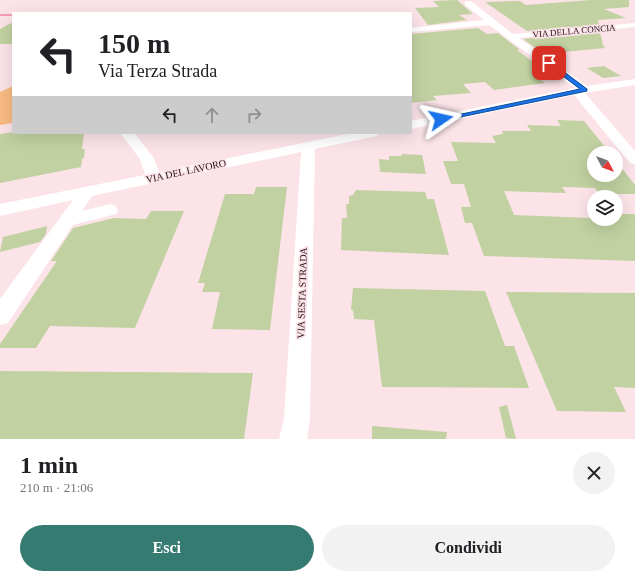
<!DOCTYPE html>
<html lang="it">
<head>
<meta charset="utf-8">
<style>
	body { margin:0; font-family:Georgia,serif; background:#f2f2f2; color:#202124; height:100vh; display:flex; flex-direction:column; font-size:15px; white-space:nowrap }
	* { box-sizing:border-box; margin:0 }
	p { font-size:13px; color:#757577 }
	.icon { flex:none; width:22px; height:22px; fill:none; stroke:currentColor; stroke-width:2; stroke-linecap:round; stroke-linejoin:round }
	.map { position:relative; height:439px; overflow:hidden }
	.side { display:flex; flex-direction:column; background:#fff; flex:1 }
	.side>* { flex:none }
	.banner { position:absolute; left:12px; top:12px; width:400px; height:122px; border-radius:0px; box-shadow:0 4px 16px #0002; background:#fff; color:#202124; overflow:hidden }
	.needle { width:26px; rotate:131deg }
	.tools { position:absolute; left:587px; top:146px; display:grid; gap:8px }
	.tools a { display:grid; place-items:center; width:36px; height:36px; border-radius:50%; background:#fff; box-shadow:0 4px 16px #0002; font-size:20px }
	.pin { position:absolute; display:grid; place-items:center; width:34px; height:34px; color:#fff; margin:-17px; border-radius:8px; box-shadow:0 2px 6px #0006 }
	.me { position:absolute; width:44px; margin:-22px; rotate:79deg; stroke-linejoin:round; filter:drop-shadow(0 0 3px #0008) }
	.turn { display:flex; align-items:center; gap:14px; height:84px; padding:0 20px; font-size:18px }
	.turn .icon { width:52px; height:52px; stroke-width:2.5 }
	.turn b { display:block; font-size:28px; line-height:34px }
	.lanes { display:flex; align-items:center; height:38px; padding:0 20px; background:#0003; justify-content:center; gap:20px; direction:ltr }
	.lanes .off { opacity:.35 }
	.round { display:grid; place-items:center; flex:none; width:42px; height:42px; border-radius:21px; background:#f2f2f2 }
	.overview { display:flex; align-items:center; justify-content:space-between; height:68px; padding:0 20px }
	h1 { font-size:24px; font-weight:800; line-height:30px }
	.action { display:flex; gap:8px; margin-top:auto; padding:8px 20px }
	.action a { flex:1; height:46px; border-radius:24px; background:#357b71; color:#fff; font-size:16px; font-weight:800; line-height:46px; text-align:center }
	.action a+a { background:#f2f2f2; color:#202124 }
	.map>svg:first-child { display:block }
	.green { fill:#f9bb82 }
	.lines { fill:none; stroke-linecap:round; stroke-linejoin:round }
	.stream { stroke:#f487a5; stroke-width:1.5 }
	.building { fill:#c1d1a1 }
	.minor { fill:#fff; fill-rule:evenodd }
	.route { fill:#1a73e8; stroke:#114b97 }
	.labels { text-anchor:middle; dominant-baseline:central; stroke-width:3.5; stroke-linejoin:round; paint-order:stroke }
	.far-street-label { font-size:9px; fill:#261218; stroke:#fbe3e8 }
	.street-label { font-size:10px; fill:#261218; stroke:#fbe3e8 }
</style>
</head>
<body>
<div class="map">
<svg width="635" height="439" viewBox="0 0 635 439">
	<rect width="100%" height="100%" fill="#fbe3e8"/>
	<path class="green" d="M13 86V123L0 125V92Z"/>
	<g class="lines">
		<path class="stream" d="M0 15H13"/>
	</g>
	<path class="building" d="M457 0 473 14 459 15 467 20 428 25 415 8 439 7 433 1Z
		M591 0H629V7L604 9 626 18 598 20 599 25 527 31 485 2 520 1 526 5Z
		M13 22V44H0V29Z
		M478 28 487 34 498 33 520 50H517L554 77 541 80 545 83 494 90 485 82 463 84 471 93 433 96 437 100 411 103V34Z
		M600 32 603 45 605 48 553 53 545 48 537 49 523 39Z
		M604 66 621 76 603 78 587 68Z
		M557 120 584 121 610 153H594V175H616V161L635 185V194H600L595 188 562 187 566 193 504 191 514 215 616 219V214H635V261L484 256 472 223H465L461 207H471L464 184H451L443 161H458L451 142 496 143 492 136 503 134 502 131H531L527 125 561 126Z
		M13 132 84 133 82 149H85L84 158 82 159 81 167 0 183V134Z
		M401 154 422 155 426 174 380 172 379 159 389 160V156H402Z
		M256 187H287L270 330 212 329 220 292H202L205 283H198L225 194H254Z
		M356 190 425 192 427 199H434L449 255 341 250 342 218H347L346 204H349V196L353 195Z
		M151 211H184L135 328 50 326 36 348H0V344L57 261H51L73 228 114 218 146 219Z
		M47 226 46 234 40 242 0 252 3 237Z
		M353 288 485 291 505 346H514L529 388 382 387 374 320 354 319 353 310H351Z
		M506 292 635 293V388L614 387 626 412 557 411Z
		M0 371 253 373 244 439H0Z
		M507 405 516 439 506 438 499 407Z
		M372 426 447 432 446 439H372Z"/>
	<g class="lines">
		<path class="minor" d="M465 1H471L513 34 635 23V27L519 38 587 86 635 79V85L585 93 635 151V164L630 163 574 95 411 129V121L575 88 489 25 411 32V28L484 20 465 5Z
			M120 133H134L154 158 159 172 353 133H379L377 136 315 149 310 418 307 439H279L284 418 301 152 92 196 82 211 110 204 116 206 118 210 116 214 73 225 8 323 0 325V299L73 200 0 216V204L145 175 140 159Z"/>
	</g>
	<path class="route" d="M547 62H551L587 89V91L441 121 438 119 580 89 547 64Z"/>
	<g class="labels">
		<g class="far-street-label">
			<text transform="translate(574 31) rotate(-5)">VIA DELLA CONCIA</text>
		</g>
		<g class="street-label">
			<text transform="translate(186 171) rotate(-12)">VIA DEL LAVORO</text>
			<text transform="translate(302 293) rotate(-88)">VIA SESTA STRADA</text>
		</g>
	</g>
</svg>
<div class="tools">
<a><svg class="needle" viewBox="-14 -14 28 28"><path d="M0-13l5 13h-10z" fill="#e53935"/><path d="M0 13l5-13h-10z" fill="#757577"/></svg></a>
<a><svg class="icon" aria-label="layers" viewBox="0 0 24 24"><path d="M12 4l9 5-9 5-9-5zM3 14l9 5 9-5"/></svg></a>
</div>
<div class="pin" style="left:549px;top:63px;background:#d93025"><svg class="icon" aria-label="arrive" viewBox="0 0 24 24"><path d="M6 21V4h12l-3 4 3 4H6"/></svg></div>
<svg class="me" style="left:441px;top:119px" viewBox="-20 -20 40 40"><path d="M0-17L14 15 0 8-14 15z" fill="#1a73e8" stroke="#fff" stroke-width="4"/></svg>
<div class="banner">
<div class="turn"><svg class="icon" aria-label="left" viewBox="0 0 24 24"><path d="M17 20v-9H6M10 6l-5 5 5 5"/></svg><div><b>150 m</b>Via Terza Strada</div></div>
<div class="lanes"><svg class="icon" aria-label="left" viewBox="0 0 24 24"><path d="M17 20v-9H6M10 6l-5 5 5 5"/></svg><svg class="icon off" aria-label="ahead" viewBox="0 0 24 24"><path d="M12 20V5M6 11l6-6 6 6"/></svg><svg class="icon off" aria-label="right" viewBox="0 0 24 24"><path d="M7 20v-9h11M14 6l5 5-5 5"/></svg></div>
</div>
</div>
<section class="side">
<div class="overview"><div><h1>1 min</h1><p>210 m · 21:06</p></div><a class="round"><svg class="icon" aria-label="close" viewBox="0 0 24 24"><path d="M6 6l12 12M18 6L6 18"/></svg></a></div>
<div class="action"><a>Esci</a><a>Condividi</a></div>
</section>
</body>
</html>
